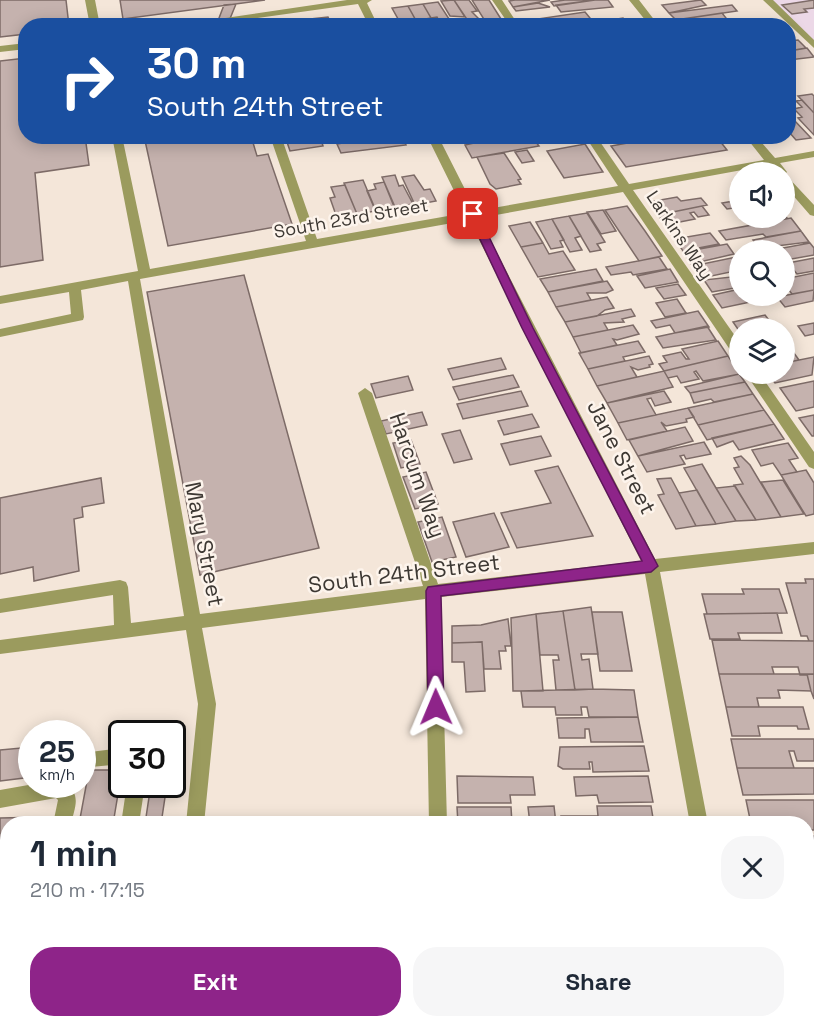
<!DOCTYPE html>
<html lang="en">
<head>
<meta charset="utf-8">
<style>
	body { margin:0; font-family:"Space Grotesk",sans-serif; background:#f6f6f7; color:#1f2937; height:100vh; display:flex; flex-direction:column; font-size:22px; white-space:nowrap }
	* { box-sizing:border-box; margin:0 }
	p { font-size:20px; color:#747a83 }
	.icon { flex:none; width:33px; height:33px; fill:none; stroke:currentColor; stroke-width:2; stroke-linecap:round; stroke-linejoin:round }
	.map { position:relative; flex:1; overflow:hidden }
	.side { position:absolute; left:0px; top:816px; width:814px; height:212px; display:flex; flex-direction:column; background:#fff; border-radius:24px 24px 0 0; box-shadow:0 3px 15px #0003 }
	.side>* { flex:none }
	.banner { position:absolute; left:18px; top:18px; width:778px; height:126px; border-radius:24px; box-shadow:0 3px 15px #0003; background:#1a4fa0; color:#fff; overflow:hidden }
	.tools { position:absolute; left:729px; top:162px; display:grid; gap:12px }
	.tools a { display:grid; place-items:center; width:66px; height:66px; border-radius:50%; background:#fff; box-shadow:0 3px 15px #0003; font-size:30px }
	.speed { position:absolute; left:18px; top:720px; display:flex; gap:12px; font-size:30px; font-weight:700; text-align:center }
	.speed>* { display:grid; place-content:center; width:78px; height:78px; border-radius:50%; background:#fff; box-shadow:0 3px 15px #0003; line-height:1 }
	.speed small { font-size:15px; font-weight:400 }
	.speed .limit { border:3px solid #111; border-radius:9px; background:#fff; color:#111 }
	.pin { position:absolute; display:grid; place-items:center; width:51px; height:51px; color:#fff; margin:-26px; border-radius:12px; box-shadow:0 3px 9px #0006 }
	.me { position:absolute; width:66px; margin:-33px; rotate:359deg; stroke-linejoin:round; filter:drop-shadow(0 0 4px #0008) }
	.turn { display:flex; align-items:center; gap:21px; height:126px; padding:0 30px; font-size:27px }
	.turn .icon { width:78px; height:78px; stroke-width:2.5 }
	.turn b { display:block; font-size:42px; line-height:51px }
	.round { display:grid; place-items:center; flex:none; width:63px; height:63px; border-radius:24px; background:#f6f6f7 }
	.headline { display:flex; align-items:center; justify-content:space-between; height:102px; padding:0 30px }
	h1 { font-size:36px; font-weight:800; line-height:45px }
	.action { display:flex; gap:12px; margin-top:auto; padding:12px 30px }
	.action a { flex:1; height:69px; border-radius:24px; background:#8e2489; color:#fff; font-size:24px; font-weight:800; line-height:69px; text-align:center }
	.action a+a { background:#f6f6f7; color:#1f2937 }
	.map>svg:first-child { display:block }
	.commercial { fill:#ecd8e7 }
	.building { fill:#c5b2ae; stroke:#7d6b67; stroke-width:1.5 }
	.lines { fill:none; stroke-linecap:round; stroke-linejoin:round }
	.minor { fill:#9b9b5e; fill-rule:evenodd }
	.route { fill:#8e2489; stroke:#5c1759; stroke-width:1.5 }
	.labels { text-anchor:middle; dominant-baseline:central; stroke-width:5; stroke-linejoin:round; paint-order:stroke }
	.far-street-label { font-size:18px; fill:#3d3833; stroke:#fdf4ec }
	.street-label { font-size:22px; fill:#3d3833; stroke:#fdf4ec }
</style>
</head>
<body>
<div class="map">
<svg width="814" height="1027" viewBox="0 0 814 1027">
	<rect width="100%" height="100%" fill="#f4e6d9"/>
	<path class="commercial" d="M769 0H814V45Z"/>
	<path class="building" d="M0 0H66L69 26H26V34L0 37Z
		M120 0H265L123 19Z
		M454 0H469L477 11 472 12 479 19 468 21Z
		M454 0 465 17 450 16 441 1Z
		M472 0H489L501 19 485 21Z
		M515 0H550L513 7 509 1Z
		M565 0H595L554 6 551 2Z
		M595 0H608L613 7 561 12 556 5Z
		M701 0 706 5 669 13 662 5Z
		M814 0V8L804 9 807 12 792 14 782 5Z
		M438 2 453 25 442 26 437 17 425 19 428 24 434 23 436 26H402L392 8Z
		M438 2 453 25 442 26 437 17 431 18 423 4Z
		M538 3 550 7 516 11 513 7Z
		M236 4 227 26H216L224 5Z
		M423 4 431 18 425 19 428 24 434 23 436 26H419L408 6Z
		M732 5 737 11 676 20 669 13Z
		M408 6 419 26H402L392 8Z
		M585 12 590 18 581 20 583 22 548 21 541 22 543 26H526L524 21Z
		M722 13 726 18 706 23 707 24 680 26 675 20Z
		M328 17 332 26H314L311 19Z
		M623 18 630 26H590L602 25 599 22Z
		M798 40 806 48 789 51V41Z
		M807 48 814 57 789 60V51Z
		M26 58V136H85L89 165 35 173 43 260 0 267V61Z
		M812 94 814 96V113L798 96Z
		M802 100 814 113V135L798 118 802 117 794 109 802 107 796 101Z
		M789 120H794L811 138 796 140 789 132Z
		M144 136H251L257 156 268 154 292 224 168 246Z
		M383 136H401L406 145 341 153 337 144Z
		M666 136H716L727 150 626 167 611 146Z
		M320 137 323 146 290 151 287 142Z
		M532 137 539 146 472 158 465 145 492 139 500 142Z
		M585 144 603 172 564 178 547 151Z
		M527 150 534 161 522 163 515 152Z
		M504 153 521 179 518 180 521 184 496 189 490 184 477 157Z
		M395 175 399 186 403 185 413 204 395 207 382 177Z
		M414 175 424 190 430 189 436 201 415 205 402 177Z
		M363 180 376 211 357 214 344 183Z
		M384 182 395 209 376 212 367 191 376 189 374 184Z
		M345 185 357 214 337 218 330 198 335 197 331 187Z
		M677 197 681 201 701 198 707 205 658 215 649 202Z
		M740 200V207L727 209 722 203Z
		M627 206 645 231 662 256 639 261 605 210Z
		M702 206 709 215 698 217 694 212 690 213 695 219 665 225 658 215Z
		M603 210 616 231 601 234 587 212Z
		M587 213 605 242 597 244 601 250 590 252 569 216Z
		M784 215 787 218 760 223 755 218H784Z
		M569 216 581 236 575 238 582 250 570 252 552 219Z
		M791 218 801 231 766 237 763 234 726 240 719 231Z
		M552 219 564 240 560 241 563 247 551 249 536 222Z
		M530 222 543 243 521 247 509 226Z
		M801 231 809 242 759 248 753 240Z
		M710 233 719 244 683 251 675 239Z
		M543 243 549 254 563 251 575 270 538 277 521 247Z
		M810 243 814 248V255L786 260 784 250H772Z
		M727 244 734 254 691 264 683 252Z
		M659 257 667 269 633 275 631 272 611 275 606 267Z
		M736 257 740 262V270L702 278 693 266Z
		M814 258V271L797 274 788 263Z
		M596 269 603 281 548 292 540 279Z
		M670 269 678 282 645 288 637 276Z
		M814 273V290L792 294 784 284V279Z
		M244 275 319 548 200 575 147 292Z
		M740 276V287L712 292 704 280Z
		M607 281 613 290 606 293H587L591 300 556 307 548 292Z
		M678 284 686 295 664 299 656 288Z
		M740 289V296H751L755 301 722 308 713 295Z
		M814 290 813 301 785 307 777 297Z
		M607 297 614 308 605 310 597 316 565 322 556 307Z
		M677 299 686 313 665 317 656 303Z
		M631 309 635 316 622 319 624 322 604 323 608 330 573 337 565 322Z
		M698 311 709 327 675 333 670 325 656 328 651 321Z
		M765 315 775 328H740V332L733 322Z
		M814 323V334L805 336 798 326Z
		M633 325 639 334 617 340 613 339 617 345 581 353 573 337Z
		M707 326 716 340 663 348 656 337Z
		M638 341 645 352 623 357 625 361 588 369 579 353Z
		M718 341 728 356 664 371 659 364 667 362 663 356 681 352 686 359H689L682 349Z
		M791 349 799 360 784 363V351Z
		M649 356 653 364 649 365 650 367 638 370 631 367 637 377 597 386 588 369Z
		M728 356 740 374 703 381 696 371 694 372 699 379 681 383 677 376 668 378 664 371Z
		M814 357 812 375 775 383 768 374H784V363Z
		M501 358 506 369 453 380 448 369Z
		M664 371 673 387 607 403 597 386Z
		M739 374 745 382 690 393 685 387Z
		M513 375 519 387 459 400 453 387Z
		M408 376 413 390 376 398 371 384Z
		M814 381V407L796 411 780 388Z
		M745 382 753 394 714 402 711 399 694 403 690 393Z
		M521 391 528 406 463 419 457 404Z
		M664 391 671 402 655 406 651 398 647 399 656 415 618 423 607 403Z
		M753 394 764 410 698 425 688 408Z
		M688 408 694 417 686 419 687 422 666 426 661 422 667 431 627 440 618 423Z
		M764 410 774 424 707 440 698 425Z
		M422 412 427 425 386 434 381 421Z
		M532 414 539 427 504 435 498 421Z
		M814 415V436H812L799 418Z
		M774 424 784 439 739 450 733 441 717 447 712 438Z
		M685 427 693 441 638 456 629 440Z
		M460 430 472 459 454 463 442 434Z
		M541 436 551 456 510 465 501 444Z
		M411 440 420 464 401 468 393 443Z
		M704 442 711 454 686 459 684 455 680 456 685 464 647 472 638 456Z
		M788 443 798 458 789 460 797 472 781 475 773 463 761 466 752 450Z
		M741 456 750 465 781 517 756 520 734 485 743 484 734 468 739 467 734 458Z
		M702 464 716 488 736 521 716 524 684 468Z
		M558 466 593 536 517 548 501 513 551 503 535 471Z
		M806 470 814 483V514L806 516 781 475Z
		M426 472 438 504 415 509 403 477Z
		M101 478 104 503 82 507 83 517 74 519 79 571 34 581 33 567 0 574V498Z
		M671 478 679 493 696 526 676 529 658 495 664 494 657 479Z
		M783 480 804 514 781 517 761 482Z
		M735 486 756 520 736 521 716 488Z
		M697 490 716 524 696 526 679 493Z
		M494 513 509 547 466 557 453 522Z
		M442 517 456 557 432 562 418 522Z
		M805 579H814V641H809L807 636H801L786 583H806Z
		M742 589H779L787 613 707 614 702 594H744Z
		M591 607 598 654H581L582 660 589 659 593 689 575 690 563 611Z
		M563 611 575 690H556L553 660H559L558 655H540L536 614Z
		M592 612H622L632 671H600Z
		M777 613 782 633H738L740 639H710L704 614Z
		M536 614 543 691H513L511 618Z
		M508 619 511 646H505L506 651H499L501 669H484L482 642 452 643V626L481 625Z
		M712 640 814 641V674L800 675 798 667H772L774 674H719Z
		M482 642 485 691 466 692 464 662H452V643Z
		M719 674H807L811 691 778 690 780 698H757L759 707H726Z
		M807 674H814V699L811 691Z
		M593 689 634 690 638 717H589L587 707H581L582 715H556L555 707H523L521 691Z
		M726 707H803L809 729H798L797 726H758L760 736H732Z
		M638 717 643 742H591L589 729H585V738H559L557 718Z
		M731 739H814V761H797L794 751H789L794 768H737Z
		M644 746 649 771 593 772 592 762H589L590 769H563L558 766 560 747Z
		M32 747V777L0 781V750Z
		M737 768H814V794L743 795Z
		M89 770H122L113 824H79Z
		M457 776 533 777 535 795H510L511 803H458Z
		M648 776 653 802 599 803 597 795 576 796 574 777Z
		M151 784H167L161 824H145Z
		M746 800H814V830H807V824H751Z
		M554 806 556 824H530L528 807Z
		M597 806H651L654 824H562L561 816H598Z
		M457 807H511L512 824H458Z
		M48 817 47 824H8V1013L5 1027H0V818Z
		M807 836H814V866H807Z
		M807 872H814V982H807Z
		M42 1020H80L79 1027H41Z
		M115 1020H133L132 1027H114Z"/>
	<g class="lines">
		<path class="minor" d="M85 0H95L100 26H90Z
			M347 0H372L367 3 378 26H369L358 4 200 26H171Z
			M492 0H502L519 26H510Z
			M629 0H639L659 26H650Z
			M763 0H773L814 40V48Z
			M26 43V49L0 52V46Z
			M112 136H122L150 269 306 241 270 136H281L317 239 465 213 427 136H438L476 211 618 186 585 136H596L629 184 764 160 745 136H756L775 158 814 151V157L780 163 787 172 785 174 814 205V216L810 215 784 185V172H775L769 165 633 190 740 343V358L735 357 623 192 479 218 655 559 814 542V554L660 572 708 824H690L645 574 441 597 447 824H429L425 599 202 628 216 704 204 824H186L198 704 186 630 0 654V640L114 625 113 595 0 613V599L120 580 126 582 128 587 131 623 184 616 128 281 81 290 84 317 83 320 0 337V329L71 314 69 292 0 304V296L138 271ZM469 220 641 561 438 584 372 393 365 388 358 393 423 586 200 614 140 279Z
			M746 374H760L814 452V469L809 467Z
			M122 748V764L91 767 82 771V753Z
			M34 784H67C81 796 75 807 71 824H53L58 800 56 798 0 808V790Z
			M127 784H145L139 824H121Z
			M13 1020H33L32 1027H12Z
			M89 1020H109L108 1027H88Z
			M166 1020H186L185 1027H165Z
			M432 1020H452L453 1027H433Z
			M725 1020H745L746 1027H726Z"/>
	</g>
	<path class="route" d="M473 211 478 214 533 328 658 566 651 572 441 596 444 707 441 712 436 715 430 712 428 707 426 591 428 587 642 561 522 328 468 214Z"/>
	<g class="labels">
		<g class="far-street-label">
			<text transform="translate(351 218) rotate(-10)">South 23rd Street</text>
			<text transform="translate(680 235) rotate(56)">Larkins Way</text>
		</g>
		<g class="street-label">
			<text transform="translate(622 457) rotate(63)">Jane Street</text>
			<text transform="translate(418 475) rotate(71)">Harcum Way</text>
			<text transform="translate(205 544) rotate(79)">Mary Street</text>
			<text transform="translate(404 573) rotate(-7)">South 24th Street</text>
		</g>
	</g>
</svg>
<div class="tools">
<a><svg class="icon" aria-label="sound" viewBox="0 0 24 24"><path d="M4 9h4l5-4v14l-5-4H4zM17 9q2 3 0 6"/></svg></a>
<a><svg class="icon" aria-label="search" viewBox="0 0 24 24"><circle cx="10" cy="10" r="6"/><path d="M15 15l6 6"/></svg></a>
<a><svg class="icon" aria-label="layers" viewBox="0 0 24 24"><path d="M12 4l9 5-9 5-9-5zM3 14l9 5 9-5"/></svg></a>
</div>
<div class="speed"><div>25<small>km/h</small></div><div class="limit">30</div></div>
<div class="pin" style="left:473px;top:214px;background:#d93025"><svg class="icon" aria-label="arrive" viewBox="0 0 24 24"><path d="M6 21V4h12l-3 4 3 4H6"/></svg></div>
<svg class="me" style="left:436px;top:707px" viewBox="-20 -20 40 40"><path d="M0-17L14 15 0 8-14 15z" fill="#8e2489" stroke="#fff" stroke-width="4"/></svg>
<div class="banner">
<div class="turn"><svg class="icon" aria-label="right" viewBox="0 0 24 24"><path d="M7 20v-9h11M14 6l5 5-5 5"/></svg><div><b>30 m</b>South 24th Street</div></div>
</div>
<section class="side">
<div class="headline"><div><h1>1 min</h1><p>210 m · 17:15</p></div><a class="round"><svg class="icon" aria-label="close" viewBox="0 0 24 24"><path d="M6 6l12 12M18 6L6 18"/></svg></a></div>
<div class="action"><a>Exit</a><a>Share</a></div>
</section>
</div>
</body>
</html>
